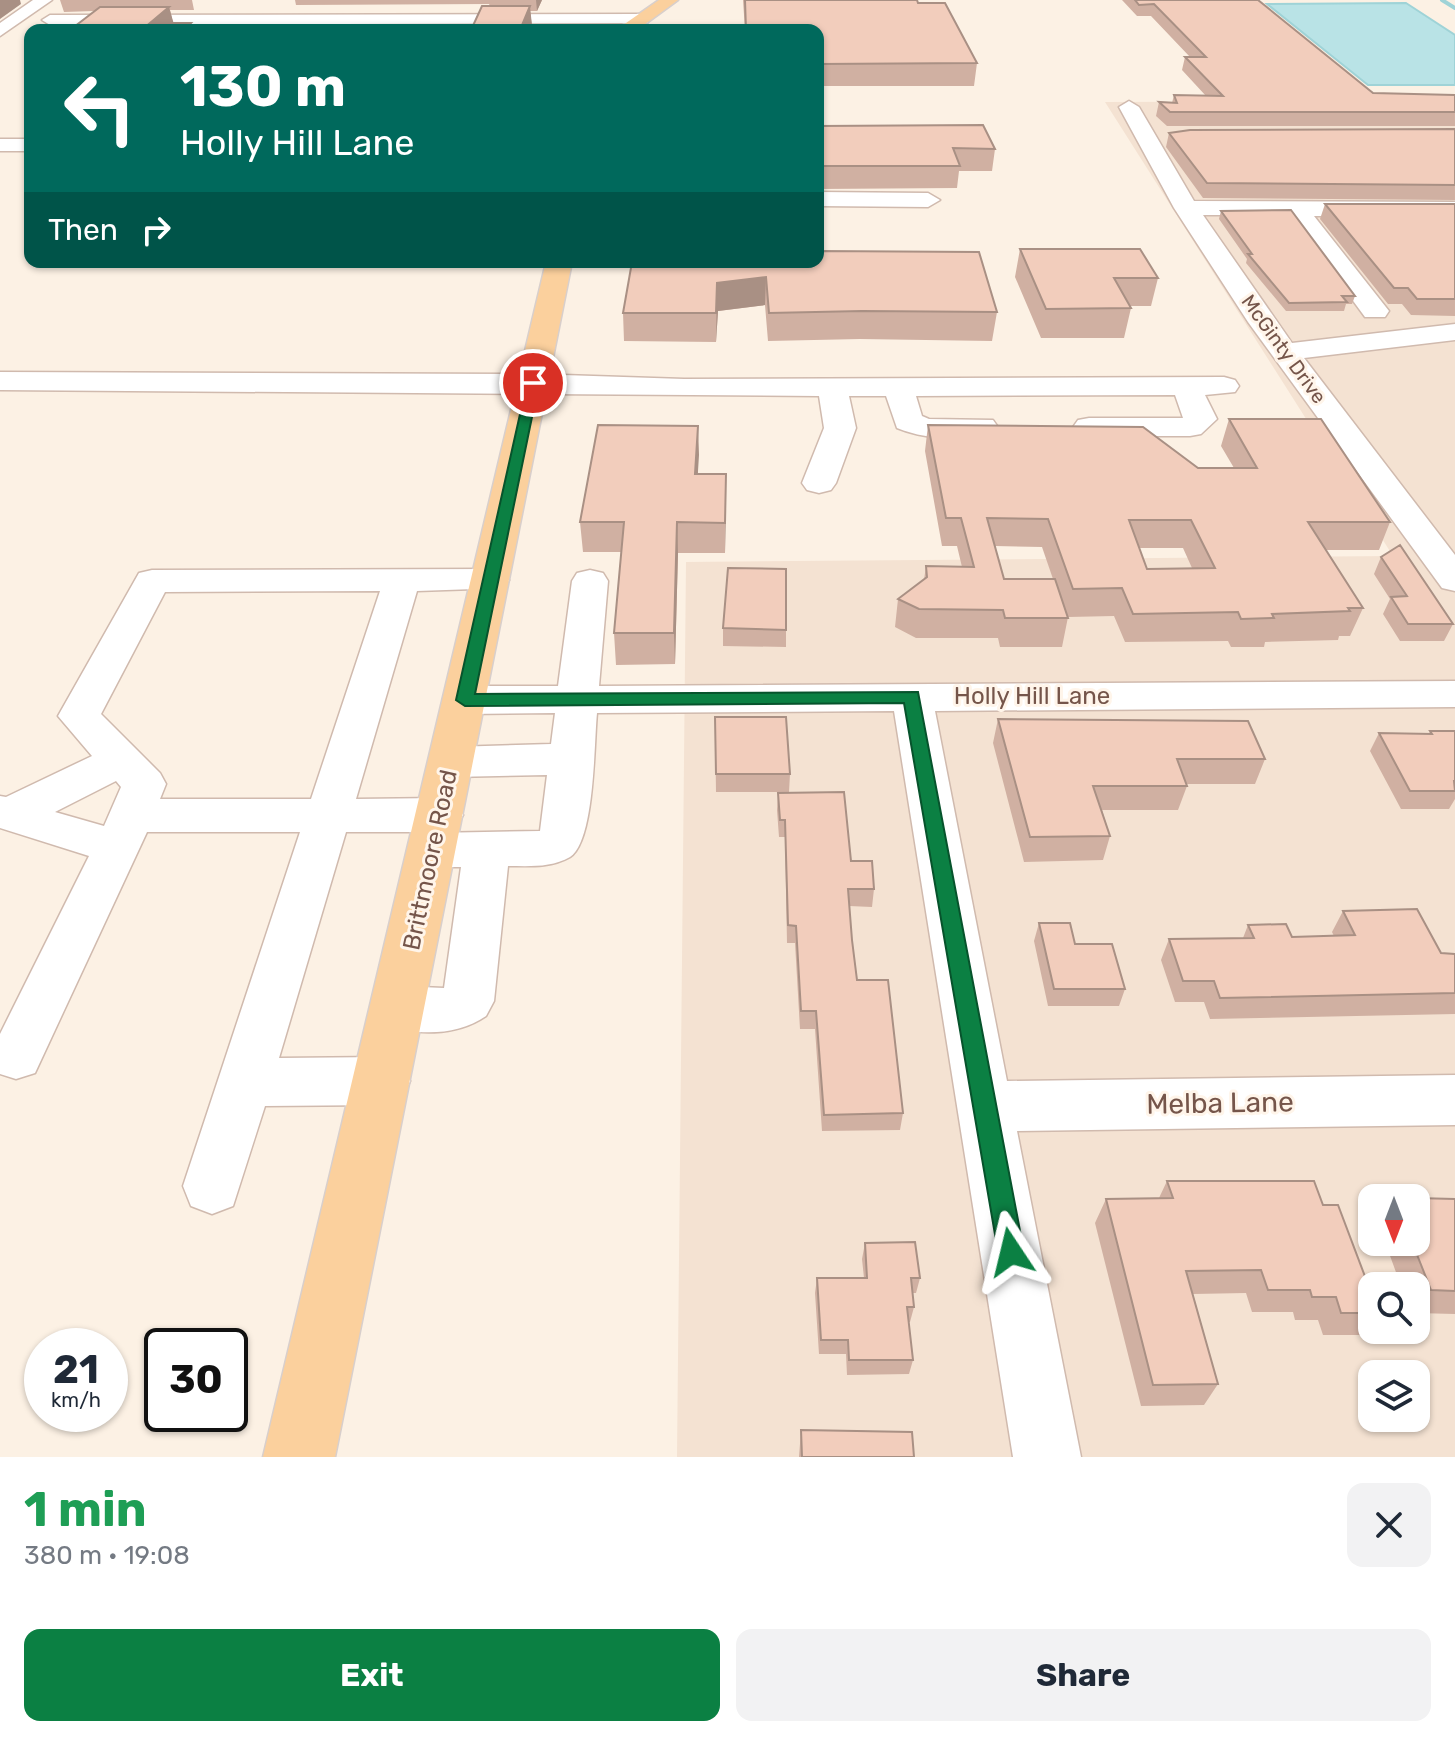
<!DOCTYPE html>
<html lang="en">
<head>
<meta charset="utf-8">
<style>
	body { margin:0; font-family:Rubik,sans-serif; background:#f2f2f3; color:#1f2937; height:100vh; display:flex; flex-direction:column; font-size:30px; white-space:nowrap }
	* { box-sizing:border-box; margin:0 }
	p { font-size:26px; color:#747a83 }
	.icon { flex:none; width:44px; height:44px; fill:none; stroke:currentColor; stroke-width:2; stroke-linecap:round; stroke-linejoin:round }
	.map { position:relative; height:1457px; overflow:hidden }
	.drawer { display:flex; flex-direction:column; background:#fff; flex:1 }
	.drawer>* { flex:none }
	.guide { position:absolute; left:24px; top:24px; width:800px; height:244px; border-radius:16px; box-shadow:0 2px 6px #0004; background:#00695c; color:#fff; overflow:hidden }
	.needle { width:52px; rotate:180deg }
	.tools { position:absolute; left:1358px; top:1184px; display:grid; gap:16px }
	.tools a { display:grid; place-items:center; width:72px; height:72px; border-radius:16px; background:#fff; box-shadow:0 2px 6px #0004; font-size:40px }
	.speed { position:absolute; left:24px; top:1328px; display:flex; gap:16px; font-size:40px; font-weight:700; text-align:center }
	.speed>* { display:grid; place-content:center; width:104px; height:104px; border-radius:50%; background:#fff; box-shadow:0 2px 6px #0004; line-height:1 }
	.speed small { font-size:20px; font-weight:400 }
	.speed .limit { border:4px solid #111; border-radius:12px; background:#fff; color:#111 }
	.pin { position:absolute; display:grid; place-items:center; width:68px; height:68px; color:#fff; margin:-34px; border:4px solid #fff; border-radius:50%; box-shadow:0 2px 8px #0007 }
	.me { position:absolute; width:88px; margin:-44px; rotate:350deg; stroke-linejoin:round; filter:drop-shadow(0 0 6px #0008) }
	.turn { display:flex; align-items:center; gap:28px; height:168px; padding:0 24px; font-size:36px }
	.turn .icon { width:104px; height:104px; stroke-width:2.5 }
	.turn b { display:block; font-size:56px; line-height:68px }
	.then { display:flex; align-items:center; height:76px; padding:0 24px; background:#0003; gap:16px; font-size:30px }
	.round { display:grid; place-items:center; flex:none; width:84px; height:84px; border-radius:16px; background:#f2f2f3 }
	.head { display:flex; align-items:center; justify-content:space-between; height:136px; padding:0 24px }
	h1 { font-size:48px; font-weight:700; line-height:60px; color:#1e9e55 }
	.cta { display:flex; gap:16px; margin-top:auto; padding:16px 24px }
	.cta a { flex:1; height:92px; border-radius:16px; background:#0b8043; color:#fff; font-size:32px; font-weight:700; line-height:92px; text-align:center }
	.cta a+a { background:#f2f2f3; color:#1f2937 }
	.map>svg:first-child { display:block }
	.residential { fill:#f4e2d2; fill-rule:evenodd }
	.water { fill:#b9e3e6; stroke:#9fd3d7; stroke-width:2 }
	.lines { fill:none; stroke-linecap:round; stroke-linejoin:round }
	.stream { stroke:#9fd3d7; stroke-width:4 }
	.minor-casing { stroke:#d0baae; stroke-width:3 }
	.major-casing { stroke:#d8cfcc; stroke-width:3 }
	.minor { fill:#fff; fill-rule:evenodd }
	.major { fill:#fbd09d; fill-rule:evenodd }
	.wall { fill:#d0b0a2; fill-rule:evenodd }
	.shaded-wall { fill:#a99084 }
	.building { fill:#f2cdbc; stroke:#a99084; stroke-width:2; fill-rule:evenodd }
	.route { fill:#0b8043; stroke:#07532c; stroke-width:2 }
	.labels { text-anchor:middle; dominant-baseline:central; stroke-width:6; stroke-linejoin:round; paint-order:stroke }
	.far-street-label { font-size:20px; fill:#75554a; stroke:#fff5ea }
	.street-label { font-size:24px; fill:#75554a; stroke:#fff5ea }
	.near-street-label { font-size:28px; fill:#75554a; stroke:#fff5ea }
</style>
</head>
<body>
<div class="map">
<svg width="1455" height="1457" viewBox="0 0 1455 1457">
	<rect width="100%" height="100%" fill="#fcf1e4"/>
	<path class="residential" d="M1455 101V1457H677L686 562 1393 556 1105 102ZM1372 1198H1416V1242H1372ZM1372 1286H1416V1330H1372ZM1372 1374H1416V1418H1372Z"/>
	<path class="water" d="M1406 3 1455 35V85H1368L1267 4Z"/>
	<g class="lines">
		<path class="stream" d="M1442 0 1455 8"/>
		<g class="minor-casing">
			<path id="minor" d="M33 0H52L0 36V23Z
				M641 14 649 19 647 23 50 25 42 20 50 15Z
				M1129 101 1139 107 1194 201 1455 202V216H1314L1389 311 1385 317H1365L1290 215H1203L1292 343 1455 324V340L1304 358 1455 555V591L1442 588 1248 322 1174 208 1119 107Z
				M0 139H30V151H0Z
				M818 192 928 193 940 200 928 207 818 206Z
				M0 372 533 374 684 379 1224 377 1235 380 1239 386 1235 392 1205 395 1217 419 1201 434 1190 436H1089L1078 434 1073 427 1078 420 1089 418H1183L1175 395 916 396 922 416 929 419 993 420 998 427 993 434C963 441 926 440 897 428L886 396H849L856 428 836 483 831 490 819 493 807 490 802 483 824 428 819 396 0 390Z
				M491 569 504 572 509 580 504 588 417 591 356 799 440 798 456 803 463 815 456 827 440 832H346L279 1058 383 1057 402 1064 410 1081 402 1098 383 1105 265 1106 233 1206 212 1214 191 1206 183 1186 300 832H147L35 1073 16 1079 0 1074V1034L89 856 0 828V796L6 797 92 756 58 716 139 573 152 570ZM380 591 311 799H160L166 784 160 773 101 714 165 592ZM116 781 121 787 104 826 55 812Z
				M590 570 603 573 608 581 599 686 1455 681V707L935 711 1007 1081 1455 1075V1125L1017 1131 1081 1457H1013L894 711 597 713C594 742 595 841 570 857 551 868 529 866 508 866L494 1001 486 1016C455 1037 414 1036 380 1023L372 1008 380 993 398 986 444 988 461 867H433L417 862 410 850 417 838 433 833 540 831 547 775 452 777 437 773 430 762 437 751 452 747 551 744 555 713 465 714 451 710 445 700 451 690 465 686H558L572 581 577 573Z"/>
		</g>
		<g class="major-casing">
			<path id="major" d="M659 0H678L637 30H616Z
				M546 262H572L335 1457H263Z"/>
		</g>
		<use href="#minor" class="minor"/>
		<use href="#major" class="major"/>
	</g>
	<path class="wall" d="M60 0H192L194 10H170L173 23 94 11 64 12Z
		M295 0H542L537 11H530L532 26 490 6 489 4 296 5Z
		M743 0H917L918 3 977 63 974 86H818V30H745Z
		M1122 0H1258L1373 93 1455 95V126H1167L1156 116 1159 102 1172 103 1174 95 1206 96 1182 70 1185 57H1190L1151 16H1137Z
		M818 126 995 149 992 171H959L957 188 818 189Z
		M1455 129V200L1203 198 1166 147 1169 133Z
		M1325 204H1455V316L1411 315 1402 304H1388L1320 219Z
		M1221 211 1355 296 1352 304H1346L1344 311H1286L1246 263 1247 259 1219 219Z
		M1020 249 1158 278 1151 306H1130L1131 308 1124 338H1041L1015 277Z
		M632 262 997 312 992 341 860 339 768 341 765 305 718 311 716 342 624 341 623 313Z
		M1229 419 1390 522 1379 550H1326L1363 608 1350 636H1339L1338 640 1265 642 1264 647H1231L1228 641 1125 642 1114 616 1068 617 1062 647H1000L998 638H916L895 627 898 599 924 580 926 566 962 567 957 546H942L925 451 928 425 1198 468H1234L1221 446ZM995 546 1042 547 1053 579H1004ZM1139 548H1183L1192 568 1147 569Z
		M698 426V474H726L725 553H678L675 664 616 665 614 633 621 552H583L580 522Z
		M1381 557 1453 624 1444 641H1400L1383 614 1390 599 1374 574Z
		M723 628 786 630V647L723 646Z
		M715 717 790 774 789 792H716Z
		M998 719 1265 759 1255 784H1186L1187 786 1178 810H1102L1110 836 1103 860 1024 862 993 743Z
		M1430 731H1455V799L1449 809H1401L1370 751 1379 733 1429 734Z
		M778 793 851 861 874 889 872 907 849 906 852 940 857 980 903 1113 900 1130 822 1131 815 1029H800L795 943H787L785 837H779L777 810Z
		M1343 911 1441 953 1455 954V1014L1210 1019 1204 1002H1175L1161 960 1169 939 1243 938 1248 925 1292 937 1334 936 1332 932Z
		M1039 923 1125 989 1119 1006H1048L1034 941Z
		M1167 1181 1323 1205 1372 1295V1320L1360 1335H1323L1318 1320H1295L1293 1312H1252L1246 1293 1193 1294 1218 1384 1204 1405 1141 1406 1095 1223 1106 1199 1159 1198Z
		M1455 1199V1314L1416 1313V1286H1401L1385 1242H1416Z
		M865 1243 920 1278 916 1293H912L914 1307 910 1322H908L913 1360 909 1374 847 1375 846 1354H819L815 1293 817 1278H864L862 1259Z
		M801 1430 914 1457H799Z"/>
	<path class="shaded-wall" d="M0 0H20L21 4 0 19Z
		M536 0H542L537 11Z
		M530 6 532 26 530 30H520Z
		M169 7 175 28 150 23Z
		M191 23 193 30H184Z
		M766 277 765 305 718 311 716 342 717 283Z
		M698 426 699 455 696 503 695 474Z
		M726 474V504L725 553V523Z
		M677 522 678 553 675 664 674 633Z"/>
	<path class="building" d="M745 0H917L918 3H945L977 63 818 64V30H746Z
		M1135 0H1258L1373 93 1455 95V112H1170L1159 102 1177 103 1174 95 1223 96 1185 57H1206L1154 4 1139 5Z
		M482 6H530L520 30H471Z
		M100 7H169L150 23H191L184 30H70Z
		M983 125 995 149 953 148 960 166H818V126Z
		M1455 129V185L1207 183 1169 133 1190 130Z
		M1325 204H1455V299H1417L1408 288H1394Z
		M1291 210 1355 296H1342L1347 302 1289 303 1248 254H1252L1221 211Z
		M1020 249H1140L1158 278H1114L1131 308 1046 309Z
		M818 251 979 252 997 312 862 311 769 313 766 277 717 283 716 313H623L632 262H818Z
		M1229 419H1321L1390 522H1308L1363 608H1348L1350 611 1272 614 1274 618 1241 619 1238 612 1133 614 1122 588 1073 589 1048 519 987 518 1004 579H1055L1068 618H1005L1003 610 919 609 898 599 927 577 926 566 974 567 961 518H946L928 425 1143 427 1198 468H1257ZM1129 520H1191L1215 568 1147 569Z
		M598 425 698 426 695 474H726L725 523 677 522 674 633H614L624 522H580Z
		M1400 545 1453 624H1408L1391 597 1407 596 1381 557Z
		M728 568 786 569V630L723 628Z
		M715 717H786L790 774H716Z
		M998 719 1248 721 1265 759H1177L1187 786H1093L1110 836 1030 837Z
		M1430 731H1455V781H1454L1455 791H1410L1379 733 1432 734Z
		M844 792 851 861H872L874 889H848L852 940 857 980H888L903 1113 824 1115 816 1011H801L796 926 788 925 785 820H780L778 793Z
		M1417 909 1441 953 1455 954V993L1220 998 1214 981H1183L1169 939 1254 938 1248 925 1286 924 1292 937 1355 935 1343 911Z
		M1039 923H1070L1075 944H1112L1125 989H1054Z
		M1167 1181H1314L1323 1205H1338L1372 1295V1313H1341L1336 1297H1312L1310 1290H1268L1261 1270 1186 1271 1218 1384 1153 1385 1106 1199 1173 1198Z
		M1416 1198 1455 1199V1291L1431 1290 1412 1242H1416Z
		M915 1242 920 1278H911L914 1307H907L913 1360H849L848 1340H821L817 1278H867L865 1243Z
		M801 1430 912 1432 914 1457H802Z"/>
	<path class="route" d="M533 380 539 383 475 694 918 692 1024 1252 1020 1261 1011 1265 1002 1261 998 1252 904 703 465 706 456 700 527 383Z"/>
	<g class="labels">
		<g class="far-street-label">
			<text transform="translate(1284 349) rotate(54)">McGinty Drive</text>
		</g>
		<g class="street-label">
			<text x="1032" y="696">Holly Hill Lane</text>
			<text transform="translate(430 860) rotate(-78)">Brittmoore Road</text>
		</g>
		<g class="near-street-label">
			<text transform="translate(1220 1103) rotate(-1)">Melba Lane</text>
		</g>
	</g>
</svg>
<div class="tools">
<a><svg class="needle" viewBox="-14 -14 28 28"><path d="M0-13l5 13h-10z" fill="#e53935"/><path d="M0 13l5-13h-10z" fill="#747a83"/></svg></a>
<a><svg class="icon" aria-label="search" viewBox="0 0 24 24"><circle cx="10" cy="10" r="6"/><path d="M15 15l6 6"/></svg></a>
<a><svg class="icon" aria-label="layers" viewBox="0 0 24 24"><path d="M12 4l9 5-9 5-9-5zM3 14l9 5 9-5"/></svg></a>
</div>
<div class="speed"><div>21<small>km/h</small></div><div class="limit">30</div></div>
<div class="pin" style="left:533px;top:383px;background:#d93025"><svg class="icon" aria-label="arrive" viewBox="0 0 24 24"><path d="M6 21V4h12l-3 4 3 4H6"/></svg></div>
<svg class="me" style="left:1011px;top:1252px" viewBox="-20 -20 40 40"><path d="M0-17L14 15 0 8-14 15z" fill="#0b8043" stroke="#fff" stroke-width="4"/></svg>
<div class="guide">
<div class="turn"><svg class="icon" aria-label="left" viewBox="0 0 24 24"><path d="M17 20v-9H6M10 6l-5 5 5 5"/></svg><div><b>130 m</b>Holly Hill Lane</div></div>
<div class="then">Then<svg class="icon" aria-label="right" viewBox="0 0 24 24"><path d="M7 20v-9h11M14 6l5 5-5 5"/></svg></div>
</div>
</div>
<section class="drawer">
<div class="head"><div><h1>1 min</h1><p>380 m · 19:08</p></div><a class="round"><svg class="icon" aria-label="close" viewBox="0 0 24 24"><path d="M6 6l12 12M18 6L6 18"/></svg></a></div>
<div class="cta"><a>Exit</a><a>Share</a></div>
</section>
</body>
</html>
